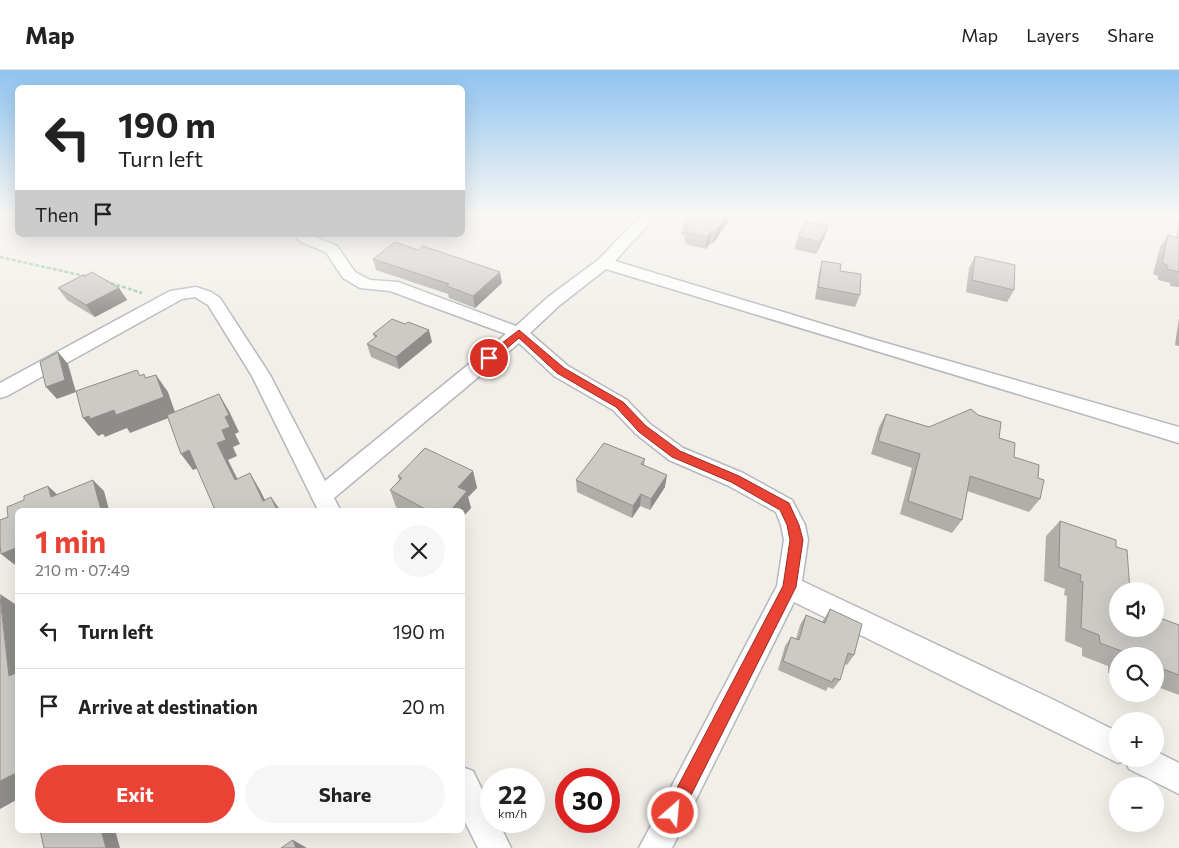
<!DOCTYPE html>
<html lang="en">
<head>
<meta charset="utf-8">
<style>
	body { margin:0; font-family:Commissioner,sans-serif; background:#f6f6f6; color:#222; height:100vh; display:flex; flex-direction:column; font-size:19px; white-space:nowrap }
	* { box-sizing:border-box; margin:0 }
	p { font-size:16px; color:#767676 }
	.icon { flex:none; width:28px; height:28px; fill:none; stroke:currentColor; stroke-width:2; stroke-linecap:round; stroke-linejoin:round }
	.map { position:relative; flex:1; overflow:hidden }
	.drawer { position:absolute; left:15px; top:438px; width:450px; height:325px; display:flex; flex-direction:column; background:#fff; border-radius:8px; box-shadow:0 5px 20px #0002 }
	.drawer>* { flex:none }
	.banner { position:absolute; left:15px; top:15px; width:450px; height:152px; border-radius:8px; box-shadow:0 5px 20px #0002; background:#fff; color:#222; overflow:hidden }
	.controls { position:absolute; left:1109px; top:512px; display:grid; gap:10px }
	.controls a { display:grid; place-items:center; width:55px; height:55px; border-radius:50%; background:#fff; box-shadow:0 5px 20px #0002; font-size:25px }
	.speed { position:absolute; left:480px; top:698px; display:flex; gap:10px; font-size:25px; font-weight:700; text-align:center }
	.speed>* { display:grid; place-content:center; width:65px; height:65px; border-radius:50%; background:#fff; box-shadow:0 5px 20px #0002; line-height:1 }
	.speed small { font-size:12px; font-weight:400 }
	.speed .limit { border:8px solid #d22; background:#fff; color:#111 }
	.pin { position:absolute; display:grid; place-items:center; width:42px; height:42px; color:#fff; margin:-21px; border:2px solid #fff; border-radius:50%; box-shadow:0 1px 5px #0007 }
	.me { position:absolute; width:55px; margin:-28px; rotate:27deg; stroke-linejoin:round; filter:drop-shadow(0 0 4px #0008) }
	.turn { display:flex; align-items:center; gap:18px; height:105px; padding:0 20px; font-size:22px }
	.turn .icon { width:65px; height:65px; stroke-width:2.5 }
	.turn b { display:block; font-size:35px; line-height:42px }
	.then { display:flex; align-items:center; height:48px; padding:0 20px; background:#0003; gap:10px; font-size:19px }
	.round { display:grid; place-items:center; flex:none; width:52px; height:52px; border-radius:26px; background:#f6f6f6 }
	.overview { display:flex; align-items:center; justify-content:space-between; height:85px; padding:0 20px }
	h1 { font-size:30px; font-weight:700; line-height:38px; color:#ea4335 }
	.primary-button { display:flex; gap:10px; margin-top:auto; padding:10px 20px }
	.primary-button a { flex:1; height:58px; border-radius:30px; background:#ea4335; color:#fff; font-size:20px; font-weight:700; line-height:58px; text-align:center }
	.primary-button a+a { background:#f6f6f6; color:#222 }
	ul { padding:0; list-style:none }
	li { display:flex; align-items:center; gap:15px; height:75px; padding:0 20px; border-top:1px solid #e0e0e0 }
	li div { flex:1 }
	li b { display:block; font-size:19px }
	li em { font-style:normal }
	header { display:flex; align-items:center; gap:30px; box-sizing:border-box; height:70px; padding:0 25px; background:#fff; border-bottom:1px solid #e0e0e0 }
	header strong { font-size:24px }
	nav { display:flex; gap:28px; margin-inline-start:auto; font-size:18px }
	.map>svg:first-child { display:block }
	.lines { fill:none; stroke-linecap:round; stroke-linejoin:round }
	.minor-casing { stroke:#b5b8bc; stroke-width:3 }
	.path { stroke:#9cc7a9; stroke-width:2.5; stroke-dasharray:4 2; stroke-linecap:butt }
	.minor { fill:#fff; fill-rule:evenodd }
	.wall { fill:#afaea9 }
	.shaded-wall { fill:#8f8d8a }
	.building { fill:#cccac5; stroke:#8f8d8a }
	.route { fill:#ea4335; stroke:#982c22 }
</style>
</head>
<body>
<header>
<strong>Map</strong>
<nav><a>Map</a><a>Layers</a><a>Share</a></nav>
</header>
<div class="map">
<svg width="1179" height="778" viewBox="0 0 1179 778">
	<rect width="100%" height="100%" fill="#f1efe8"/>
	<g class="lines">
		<g class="minor-casing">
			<path id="minor" d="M642 145H657L615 191 872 269 1179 357V373L606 199 560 235 530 263 568 296 627 330 650 354 683 378 743 403 792 430 805 455 808 470 802 511 1054 630 1118 662V689H1155V681L1179 693V724L1129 699 1125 690 1118 693 1108 688 794 532 672 778H639L777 516 784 470 781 455 776 442 727 415 669 390 636 364 613 340 554 306 519 273 334 428 340 440H318L252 306 208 235 195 227 182 229 7 326 0 328V313L170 221 196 217 211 222 220 228 270 305 325 411 506 264 390 221 360 218 343 208 326 182 301 172 295 165H311L337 176 355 202 370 210 398 212 516 256 548 227 598 190Z
				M462 697 473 701 491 738V751H498L511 778H478L462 746Z"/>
		</g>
		<path class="path" d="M0 187 89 207
			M105 211 142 223"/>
		<use href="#minor" class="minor"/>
	</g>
	<path class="wall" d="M730 146 729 150 713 174 710 173 706 179 685 174V171L684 170 685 165H681L683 153Z
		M1179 147V217L1170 216V213L1158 210V206L1153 204 1160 177 1168 165 1176 167Z
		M798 167 824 168 816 184 794 179Z
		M975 186 1014 220 1007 232 966 222 969 198Z
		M373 189 502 213 475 238 449 228 448 224 376 200Z
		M822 191 860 225 855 237 815 229 819 203Z
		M85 206 119 218 127 230 95 247 67 230 58 218Z
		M1179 248V276L1175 275Z
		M373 264 432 272 399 299 371 287 367 274 375 268Z
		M886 344 929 357 999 368 1014 387 1038 408 1040 429 1029 442 967 421 962 450 952 463 900 444 912 398 871 384 879 357Z
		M645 389 644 395 665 417 650 440 640 436 632 448 577 422 576 410Z
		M473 401 477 418 468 427 471 438 462 448V440H401L396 437 390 420 399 410 398 406Z
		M1060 451 1118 559 1179 555V625L1155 616V586H1118V607L1108 603V596L1082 586V578L1065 571 1067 526 1064 525 1065 519 1044 511 1046 466Z
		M830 539 854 585 847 595 845 594 840 610 833 619 828 617 826 621 778 600 785 576 791 567 796 569 800 555 806 545 822 552 824 549Z"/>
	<path class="shaded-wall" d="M727 145H731L729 150 713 174 715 162Z
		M828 156 824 168 816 184 820 172Z
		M712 161 710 173 706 179 707 167Z
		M500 202 502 213 475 238 473 226Z
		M119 218 127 230 95 247 86 235Z
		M429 260 432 272 399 299 396 287Z
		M58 282 68 294 76 322 57 329 46 317Z
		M156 305 168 322 176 345 130 363 127 358 105 367 103 364 98 366 83 348Z
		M219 324 229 341 239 362 235 364 240 374 233 377 237 386 228 390 246 426 235 410 217 373 222 360Z
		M189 380 201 397 193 400 181 384Z
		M473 401 477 418 468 427 471 438 462 448V440H451L458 417Z
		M250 403 260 420 270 440 263 431Z
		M667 405 665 417 650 440 651 429Z
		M93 410 104 421 109 440H100Z
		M48 416 61 428 51 427Z
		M641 424 640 436 632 448 633 436Z
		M271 427 280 440H277Z
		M18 477V494L15 495 1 484Z
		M0 524 18 536V610L9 606Z
		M18 702V729L0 739V711Z
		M101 760H115L120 778H106Z
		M293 770 307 778H296Z"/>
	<path class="building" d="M689 145H727L715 162 712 161 707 167 686 162 689 159 685 158 688 154 683 153Z
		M806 151 828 156 820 172 798 167Z
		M1168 165 1179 168V202L1167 199V195L1162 193Z
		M395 172 418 180 423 176 500 202 473 226 447 216 449 214 373 189Z
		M975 186 1015 195 1014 220 972 210Z
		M822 191 841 194 840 201 861 204 860 225 818 217Z
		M92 202 119 218 86 235 58 218 83 205 85 206Z
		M392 249 405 254 408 252 429 260 396 287 367 274 377 266 373 264Z
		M58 282 65 310 46 317 40 292Z
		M137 300 140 306 144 304 145 308 156 305 164 327 116 345 114 340 90 349 89 346 83 348 76 321Z
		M219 324 229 345 225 347 230 357 222 360 226 370 217 373 235 410 250 403 263 431 271 427 277 440H215L189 380 181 384 167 345Z
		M971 339 978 345 1001 352 999 368 1015 373 1014 387 1039 395 1038 408 1044 410 1040 429 970 406 962 450 908 431 920 384 878 371 886 344 929 357Z
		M604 373 645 389 641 394 667 405 651 429 641 424 633 436 576 410Z
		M425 378 473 401 458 417 467 421 451 440H437L432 438 430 440H427L390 420 402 408 398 406Z
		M93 410 101 440H18V477L1 484 0 475V450L8 447 7 437 24 430V426L48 416 51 427Z
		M1060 451 1116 470V477L1127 480 1130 521H1118V559H1155V546L1179 555V605L1155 596V586H1127V583L1100 573 1099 565 1081 558 1083 512 1080 511 1081 505 1059 497Z
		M0 528 9 606 18 602V702L0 711Z
		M830 539 862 554 854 585 848 583 840 610 834 608 832 612 783 591 791 567 799 570 806 545 825 553Z
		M40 760H101L106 778H44Z
		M293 770 296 778H281Z"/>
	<linearGradient id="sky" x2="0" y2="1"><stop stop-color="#8fc3f1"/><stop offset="0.57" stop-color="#f9f8f5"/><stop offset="1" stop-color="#f9f8f5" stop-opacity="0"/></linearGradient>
	<rect width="1179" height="254" fill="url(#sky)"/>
	<path class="route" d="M519 260 564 298 623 332 646 356 680 381 739 406 789 433 799 455 803 470 796 517 679 749 673 752 667 749 664 743 667 737 783 516 790 470 787 455 780 440 731 412 672 387 639 362 616 337 557 303 519 268 492 291H485V286Z"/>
</svg>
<div class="controls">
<a><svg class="icon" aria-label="sound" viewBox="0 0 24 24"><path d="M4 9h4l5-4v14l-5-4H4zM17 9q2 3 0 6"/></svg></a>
<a><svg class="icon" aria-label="search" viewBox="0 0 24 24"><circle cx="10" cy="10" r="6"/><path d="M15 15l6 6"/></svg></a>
<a>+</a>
<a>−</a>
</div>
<div class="speed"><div>22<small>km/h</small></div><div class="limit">30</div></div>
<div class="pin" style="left:489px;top:288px;background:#d93025"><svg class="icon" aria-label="arrive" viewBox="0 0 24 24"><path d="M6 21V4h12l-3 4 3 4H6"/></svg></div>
<svg class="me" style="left:673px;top:743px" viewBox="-20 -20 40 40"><circle r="17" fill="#ea4335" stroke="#fff" stroke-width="3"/><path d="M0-11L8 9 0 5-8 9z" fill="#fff"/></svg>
<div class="banner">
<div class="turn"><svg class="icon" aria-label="left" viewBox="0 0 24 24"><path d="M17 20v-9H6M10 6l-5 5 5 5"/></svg><div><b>190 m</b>Turn left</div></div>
<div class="then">Then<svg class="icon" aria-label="arrive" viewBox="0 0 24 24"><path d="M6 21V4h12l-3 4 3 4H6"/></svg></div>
</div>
<section class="drawer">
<div class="overview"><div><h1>1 min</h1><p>210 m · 07:49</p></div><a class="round"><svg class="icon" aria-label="close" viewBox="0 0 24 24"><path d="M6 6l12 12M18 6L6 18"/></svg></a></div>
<ul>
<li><svg class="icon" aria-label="left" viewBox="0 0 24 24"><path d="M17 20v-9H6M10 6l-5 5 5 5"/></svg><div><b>Turn left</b></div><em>190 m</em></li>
<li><svg class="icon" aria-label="arrive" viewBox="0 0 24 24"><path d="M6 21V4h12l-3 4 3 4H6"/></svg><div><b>Arrive at destination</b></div><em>20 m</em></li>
</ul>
<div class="primary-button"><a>Exit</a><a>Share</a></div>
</section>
</div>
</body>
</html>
